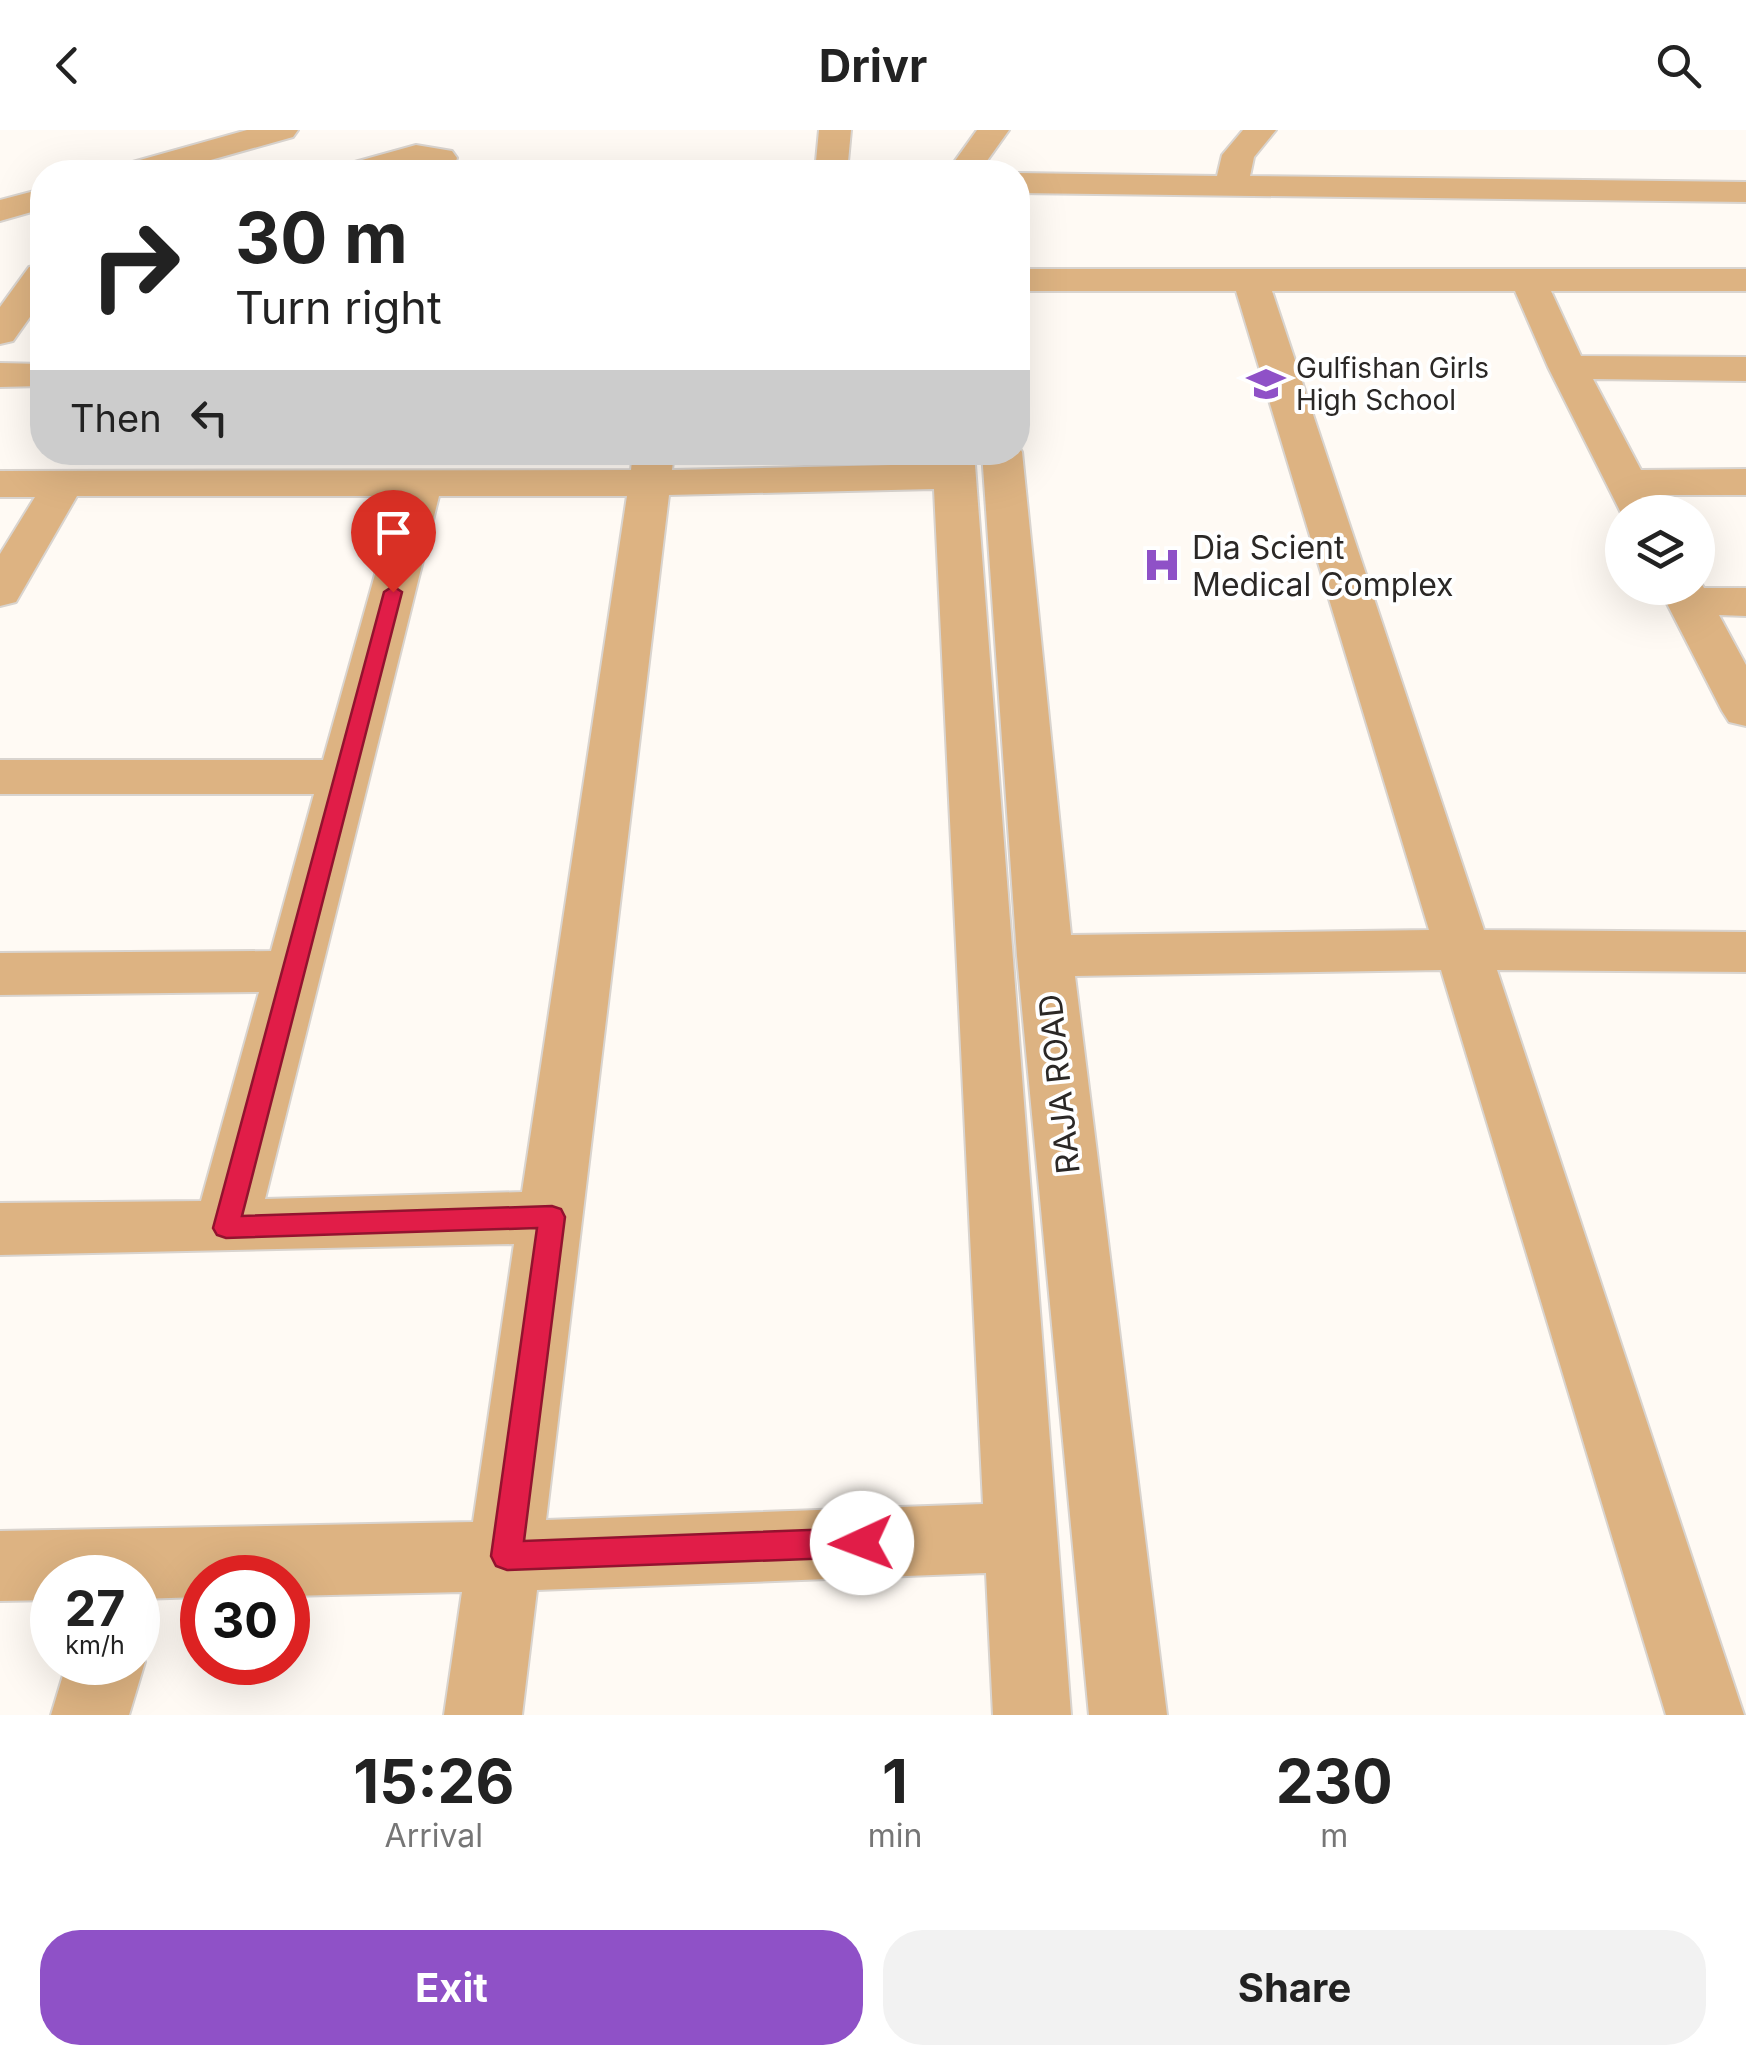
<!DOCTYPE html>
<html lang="en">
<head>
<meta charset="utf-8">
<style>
	body { margin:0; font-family:Inter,sans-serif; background:#f2f2f2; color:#222; height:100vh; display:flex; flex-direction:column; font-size:38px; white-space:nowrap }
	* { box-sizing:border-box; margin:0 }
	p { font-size:32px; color:#767676 }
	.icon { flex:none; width:55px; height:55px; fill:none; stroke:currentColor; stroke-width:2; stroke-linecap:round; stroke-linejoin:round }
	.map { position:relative; height:1585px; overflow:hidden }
	.side { display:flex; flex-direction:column; background:#fff; flex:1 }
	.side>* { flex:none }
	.guide { position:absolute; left:30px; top:30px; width:1000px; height:305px; border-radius:40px; box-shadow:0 10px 40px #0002; background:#fff; color:#222; overflow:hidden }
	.tools { position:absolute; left:1605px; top:365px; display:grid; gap:20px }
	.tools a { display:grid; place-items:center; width:110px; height:110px; border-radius:50%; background:#fff; box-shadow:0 10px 40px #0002; font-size:50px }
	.speed { position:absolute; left:30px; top:1425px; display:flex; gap:20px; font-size:50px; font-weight:700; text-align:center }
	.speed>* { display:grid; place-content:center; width:130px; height:130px; border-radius:50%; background:#fff; box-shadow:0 10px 40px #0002; line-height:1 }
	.speed small { font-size:25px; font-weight:400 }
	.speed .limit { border:15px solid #d22; background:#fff; color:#111 }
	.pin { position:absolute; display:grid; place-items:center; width:85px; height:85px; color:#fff; margin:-102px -42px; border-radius:50% 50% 50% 0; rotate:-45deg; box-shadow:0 0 10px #0007 }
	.pin .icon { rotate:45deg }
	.me { position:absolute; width:110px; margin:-55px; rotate:268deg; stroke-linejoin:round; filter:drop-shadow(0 0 8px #0008) }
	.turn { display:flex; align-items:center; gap:35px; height:210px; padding:0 40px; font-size:45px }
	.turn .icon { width:130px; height:130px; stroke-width:2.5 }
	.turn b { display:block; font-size:70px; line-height:85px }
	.then { display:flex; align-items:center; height:95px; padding:0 40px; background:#0003; gap:20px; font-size:38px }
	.eta { display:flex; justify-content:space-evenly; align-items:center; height:170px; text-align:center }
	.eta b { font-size:60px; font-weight:700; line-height:70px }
	.button { display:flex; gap:20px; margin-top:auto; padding:20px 40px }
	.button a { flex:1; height:115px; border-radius:40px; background:#8f51c7; color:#fff; font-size:40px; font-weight:700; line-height:115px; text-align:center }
	.button a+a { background:#f2f2f2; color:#222 }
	header { display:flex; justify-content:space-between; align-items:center; height:130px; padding:0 40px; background:#fff; font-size:45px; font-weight:700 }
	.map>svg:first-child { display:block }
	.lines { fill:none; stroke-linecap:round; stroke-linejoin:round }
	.minor-casing { stroke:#d9d4cf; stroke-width:4 }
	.minor { fill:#ddb382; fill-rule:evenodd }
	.route { fill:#e11d48; stroke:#92132f; stroke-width:2.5 }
	.labels { text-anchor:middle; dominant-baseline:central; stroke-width:8; stroke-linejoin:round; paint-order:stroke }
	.far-poi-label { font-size:28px; fill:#2b2826; stroke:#fff; text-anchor:start }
	.poi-label { font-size:32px; fill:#2b2826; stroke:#fff; text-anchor:start }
	.street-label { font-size:32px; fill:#2b2826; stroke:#fff }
</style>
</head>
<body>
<header><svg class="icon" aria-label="back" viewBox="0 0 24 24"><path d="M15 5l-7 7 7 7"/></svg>Drivr<svg class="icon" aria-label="search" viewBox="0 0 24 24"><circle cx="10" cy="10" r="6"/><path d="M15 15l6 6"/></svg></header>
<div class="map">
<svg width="1746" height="1585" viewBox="0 0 1746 1585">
	<rect width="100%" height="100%" fill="#fffaf4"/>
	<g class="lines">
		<g class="minor-casing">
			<path id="minor" d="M247 0H298L293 7 168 42H118L122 35Z
				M819 0H851L847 42H815Z
				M977 0H1009L979 42H947Z
				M1243 0H1276L1254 27 1250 46 1746 52V72L1018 63V43L1217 46 1222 25Z
				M416 15 452 21 457 28 452 42H420L422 35 390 42H340L344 35Z
				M42 59V79L0 91V70Z
				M42 134V170L13 211 0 214V177L29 137Z
				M1018 139H1746V161H1551L1581 226 1746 227V251L1593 249 1641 340 1746 339V365H1655L1663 382 1622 385 1548 237 1515 161H1272L1484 800 1746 802V842L1497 840 1744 1585H1666L1441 840 1075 846 1167 1585H1089L1017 826 982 322H1018V315L1022 322 1071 805 1429 800 1236 161H1018Z
				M0 233 42 234V256L0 257Z
				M633 322H674L672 340 933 334V322H974L1071 1585H993L986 1443 537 1460 522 1585H444L462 1462 288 1466V1448H202V1467L138 1469V1448H52V1470L0 1471V1401L473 1392 514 1114 0 1125V1073L201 1071 259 862 0 865V823L271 821 314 664H0V630H323L397 366H77L16 472 0 476V424L35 367H0V341L631 340ZM934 359 983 1374 546 1390 669 365ZM439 366H627L522 1062 265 1069Z
				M1698 448 1704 458H1746V486L1719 485 1746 535V596L1729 592 1722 581 1659 458H1698Z
				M138 1515 145 1532 129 1585H51L67 1532H138Z"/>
		</g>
		<use href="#minor" class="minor"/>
	</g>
	<path class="route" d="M393 456 402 462 242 1086 552 1076 561 1079 565 1087 524 1411 862 1398 872 1403 877 1413 872 1423 862 1427 507 1440 496 1436 491 1426 537 1098 226 1108 217 1105 213 1098 384 462Z"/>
	<defs>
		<g id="school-bare" transform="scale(3)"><path d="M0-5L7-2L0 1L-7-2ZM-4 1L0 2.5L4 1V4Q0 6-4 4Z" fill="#8f51c7" stroke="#fff" stroke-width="2.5" paint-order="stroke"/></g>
		<g id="hospital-bare" transform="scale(3)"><path d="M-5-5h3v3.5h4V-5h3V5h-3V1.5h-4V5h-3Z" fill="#8f51c7" stroke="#fff" stroke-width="2.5" paint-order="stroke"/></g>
	</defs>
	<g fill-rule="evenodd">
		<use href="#school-bare" x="1266" y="254"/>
		<use href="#hospital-bare" x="1162" y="435"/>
	</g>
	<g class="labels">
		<g class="far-poi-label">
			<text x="1296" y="238">Gulfishan Girls<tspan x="1296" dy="32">High School</tspan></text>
		</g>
		<g class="poi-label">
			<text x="1192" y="417">Dia Scient<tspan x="1192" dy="37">Medical Complex</tspan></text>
		</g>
		<g class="street-label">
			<text transform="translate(1059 954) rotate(-96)">RAJA ROAD</text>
		</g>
	</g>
</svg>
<div class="tools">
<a><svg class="icon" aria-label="layers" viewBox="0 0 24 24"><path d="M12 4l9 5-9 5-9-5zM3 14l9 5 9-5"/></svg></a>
</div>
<div class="speed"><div>27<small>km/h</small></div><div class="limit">30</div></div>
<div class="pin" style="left:393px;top:462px;background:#d93025"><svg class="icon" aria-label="arrive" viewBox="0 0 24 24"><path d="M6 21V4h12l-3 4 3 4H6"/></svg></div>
<svg class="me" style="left:862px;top:1413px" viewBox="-20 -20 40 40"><circle r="19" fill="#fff"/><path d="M0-13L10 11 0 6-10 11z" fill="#e11d48"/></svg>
<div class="guide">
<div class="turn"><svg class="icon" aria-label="right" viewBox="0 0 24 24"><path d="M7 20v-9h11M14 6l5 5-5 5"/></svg><div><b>30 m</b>Turn right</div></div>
<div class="then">Then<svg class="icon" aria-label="left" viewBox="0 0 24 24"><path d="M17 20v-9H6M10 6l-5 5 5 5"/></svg></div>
</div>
</div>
<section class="side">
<div class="eta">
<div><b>15:26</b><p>Arrival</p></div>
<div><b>1</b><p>min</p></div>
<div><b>230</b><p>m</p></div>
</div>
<div class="button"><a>Exit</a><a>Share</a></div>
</section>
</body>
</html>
